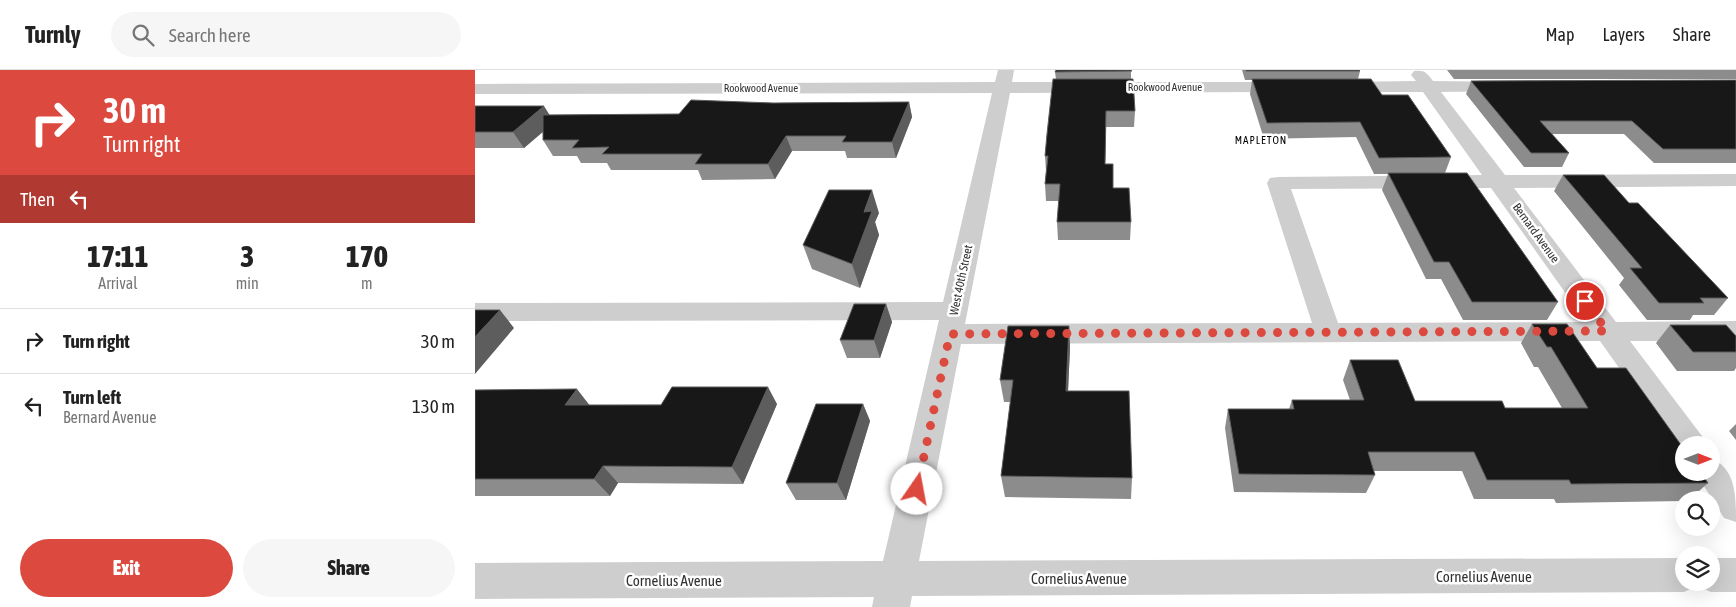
<!DOCTYPE html>
<html lang="en">
<head>
<meta charset="utf-8">
<style>
	body { margin:0; font-family:"Asap Condensed",sans-serif; background:#f6f6f6; color:#222; height:100vh; display:flex; flex-direction:column; font-size:19px; white-space:nowrap }
	* { box-sizing:border-box; margin:0 }
	p { font-size:16px; color:#767676 }
	.icon { flex:none; width:28px; height:28px; fill:none; stroke:currentColor; stroke-width:2; stroke-linecap:round; stroke-linejoin:round }
	.map { position:relative; flex:1; overflow:hidden }
	.panel { display:flex; flex-direction:column; background:#fff; width:475px }
	.panel>* { flex:none }
	.banner { background:#dc493f; color:#fff; overflow:hidden }
	.needle { width:32px; rotate:90deg }
	.fabs { position:absolute; left:1200px; top:366px; display:grid; gap:10px }
	.fabs a { display:grid; place-items:center; width:45px; height:45px; border-radius:50%; background:#fff; box-shadow:0 5px 20px #0002; font-size:25px }
	.pin { position:absolute; display:grid; place-items:center; width:42px; height:42px; color:#fff; margin:-21px; border:2px solid #fff; border-radius:50%; box-shadow:0 1px 5px #0007 }
	.me { position:absolute; width:55px; margin:-28px; rotate:12deg; stroke-linejoin:round; filter:drop-shadow(0 0 4px #0008) }
	.turn { display:flex; align-items:center; gap:18px; height:105px; padding:0 20px; font-size:22px }
	.turn .icon { width:65px; height:65px; stroke-width:2.5 }
	.turn b { display:block; font-size:35px; line-height:42px }
	.then { display:flex; align-items:center; height:48px; padding:0 20px; background:#0003; gap:10px; font-size:19px }
	.eta { display:flex; justify-content:space-evenly; align-items:center; height:85px; text-align:center }
	.eta b { font-size:30px; font-weight:800; line-height:35px }
	.cta { display:flex; gap:10px; margin-top:auto; padding:10px 20px }
	.cta a { flex:1; height:58px; border-radius:30px; background:#dc493f; color:#fff; font-size:20px; font-weight:800; line-height:58px; text-align:center }
	.cta a+a { background:#f6f6f6; color:#222 }
	ul { padding:0; list-style:none }
	li { display:flex; align-items:center; gap:15px; height:65px; padding:0 20px; border-top:1px solid #e0e0e0 }
	li div { flex:1 }
	li b { display:block; font-size:19px }
	li em { font-style:normal }
	header { display:flex; align-items:center; gap:30px; box-sizing:border-box; height:70px; padding:0 25px; background:#fff; border-bottom:1px solid #e0e0e0 }
	header strong { font-size:24px }
	nav { display:flex; gap:28px; margin-inline-start:auto; font-size:18px }
	.search { width:350px; height:45px; background:#f6f6f6; display:flex; align-items:center; gap:12px; box-sizing:border-box; padding:0 18px; border-radius:28px; color:#767676; font-size:19px }
	main { display:flex; flex:1; min-height:0 }
	.map>svg:first-child { display:block }
	.lines { fill:none; stroke-linecap:round; stroke-linejoin:round }
	.minor { fill:#cecece; fill-rule:evenodd }
	.wall { fill:#8c8c8c }
	.shaded-wall { fill:#5d5d5d }
	.building { fill:#181818; stroke:#5d5d5d }
	.route { stroke:#dc493f; stroke-width:9; stroke-dasharray:0 16.2 }
	.labels { text-anchor:middle; dominant-baseline:central; stroke-width:5; stroke-linejoin:round; paint-order:stroke }
	.far-street-label { font-size:11px; fill:#313131; stroke:#fff }
	.far-neighbourhood-label { font-size:11px; letter-spacing:1px; fill:#000; stroke:#fff }
	.street-label { font-size:12px; fill:#313131; stroke:#fff }
	.near-street-label { font-size:15px; fill:#313131; stroke:#fff }
</style>
</head>
<body>
<header>
<strong>Turnly</strong>
<div class="search"><svg class="icon" aria-label="search" viewBox="0 0 24 24"><circle cx="10" cy="10" r="6"/><path d="M15 15l6 6"/></svg>Search here</div>
<nav><a>Map</a><a>Layers</a><a>Share</a></nav>
</header>
<main>
<section class="panel">
<div class="banner">
<div class="turn"><svg class="icon" aria-label="right" viewBox="0 0 24 24"><path d="M7 20v-9h11M14 6l5 5-5 5"/></svg><div><b>30 m</b>Turn right</div></div>
<div class="then">Then<svg class="icon" aria-label="left" viewBox="0 0 24 24"><path d="M17 20v-9H6M10 6l-5 5 5 5"/></svg></div>
</div>
<div class="eta">
<div><b>17:11</b><p>Arrival</p></div>
<div><b>3</b><p>min</p></div>
<div><b>170</b><p>m</p></div>
</div>
<ul>
<li><svg class="icon" aria-label="right" viewBox="0 0 24 24"><path d="M7 20v-9h11M14 6l5 5-5 5"/></svg><div><b>Turn right</b></div><em>30 m</em></li>
<li><svg class="icon" aria-label="left" viewBox="0 0 24 24"><path d="M17 20v-9H6M10 6l-5 5 5 5"/></svg><div><b>Turn left</b><p>Bernard Avenue</p></div><em>130 m</em></li>
</ul>
<div class="cta"><a>Exit</a><a>Share</a></div>
</section>
<div class="map">
<svg width="1261" height="537" viewBox="0 0 1261 537">
	<rect width="100%" height="100%" fill="#fff"/>
	<g class="lines">
		<path class="minor" d="M523 0H539L537 12H813L819 13 822 17 819 21 813 22 535 23 490 254 837 253 792 113 795 108 803 107 1007 105 948 22H864L858 21 855 17 858 13 864 12 941 11 936 5 939 1C950 0 952 3 958 11L1037 12 1040 16 1037 20 1031 21 966 22 1030 105 1261 104V116L1039 118 1141 252 1261 251V271H1155L1227 366 1232 375H1209V385L1205 384 1125 271 486 274 444 491 1209 488V512H1236V488H1261V522H1236L1222 516 1209 522 437 526 435 537H397L399 527 0 529V493L408 491 464 250 0 251V233L468 232 517 23 0 24V14L520 12ZM1016 118 1111 252 863 253 816 119Z
			M1236 388C1261 399 1261 425 1261 452L1249 448 1220 402H1236Z"/>
	</g>
	<path class="wall" d="M656 0V9L660 41 659 57H631L630 94 638 118 656 152 655 170H583L582 152 584 131H571L570 114 571 101 570 86 581 9 580 2Z
		M767 0H884L885 1 883 9 907 25 976 87 970 103 1083 232 1072 250H988L966 209H951L907 120 913 104H899L881 67 789 69 775 24 777 10H770Z
		M972 0H1261V9H979Z
		M1261 10V93H1179L1149 64H1077L1094 83 1087 97H1049L991 24 996 11Z
		M434 32 437 47 421 88H372L370 81H317L300 109 227 110 223 100H136L132 93H106L102 86H78L68 70V62L49 78H0V36L75 45 204 44 298 33Z
		M1088 105 1154 133 1253 228 1239 245H1218L1215 250H1172L1144 215 1149 208 1079 121Z
		M404 143 400 152 404 165 385 218 337 199 328 175Z
		M411 234 417 252 405 288H372L365 270Z
		M1057 254 1122 298 1233 413 1214 430H1209V431L1081 433 1079 429H999L987 401H899L900 405 891 423 759 422 750 358 753 339H814L817 330H875L868 310 875 290 940 331 1030 338H1087L1063 297H1059L1046 273Z
		M1195 255 1261 266V298L1259 301H1202L1181 273Z
		M594 256 595 278 593 321 657 408 656 429 530 427 526 406 536 332H529L525 310Z
		M0 320 115 335 302 334 268 414 143 413 135 426H0Z
		M388 334 395 351 371 430H321L311 413Z
		M1261 354V370L1254 361Z"/>
	<path class="shaded-wall" d="M434 32 437 47 421 88 417 72Z
		M69 36 79 52 49 78 38 62Z
		M311 66 317 81 300 109 293 94Z
		M397 120 404 143 400 152 404 165 385 218 377 194 389 142Z
		M411 234 417 252 405 288 399 270Z
		M25 240 39 258 0 304V267Z
		M594 256 595 278 592 343 591 321Z
		M293 317 302 334 268 414 257 397Z
		M102 319 116 337 90 335Z
		M388 334 395 351 371 430 362 413Z
		M128 396 143 413 135 426 119 409Z"/>
	<path class="building" d="M581 0H656L657 1 580 2Z
		M771 0H884L885 1H771Z
		M578 9H658L660 41H631L630 94H638V118H654L656 152H582L585 114H570L573 86H570L572 64Z
		M777 9H896L907 25H933L976 87 904 88 885 52 792 53Z
		M1261 10V79H1188L1157 51H1065L1094 83H1056L996 11Z
		M216 30 298 33 434 32 417 72H367L371 66H311L293 94H220L227 84H127L134 77 97 78 104 70H68V45L204 44Z
		M0 36H69L38 62H0Z
		M913 103H992L1083 232H997L974 192H959Z
		M1088 105H1129L1154 133H1163L1253 228H1225L1229 233H1184L1155 198H1167Z
		M354 120H397L389 142 397 141 377 194 328 175Z
		M379 234H411L399 270H365Z
		M0 240H25L0 267Z
		M1057 254H1092L1122 298H1151L1209 379V402H1225L1233 413 1096 414 1094 410H1012L999 382H893L900 405 764 404 753 339H819L817 330H889L875 290H923L940 331H1027L1030 338H1113L1076 277H1072Z
		M1195 255H1251L1261 266V282H1218Z
		M533 256H594L591 321H654L657 408 526 406 538 310H525Z
		M197 317H293L257 397 128 396 119 409H0V320L102 319 90 335H186Z
		M341 334H388L362 413H311Z"/>
	<g class="lines">
		<path class="route" d="M442 419 475 264 1132 261 1110 231"/>
	</g>
	<g class="labels">
		<g class="far-street-label">
			<text x="690" y="17">Rookwood Avenue</text>
			<text x="286" y="18">Rookwood Avenue</text>
		</g>
		<g class="far-neighbourhood-label">
			<text x="786" y="70">MAPLETON</text>
		</g>
		<g class="street-label">
			<text transform="translate(1061 163) rotate(54)">Bernard Avenue</text>
			<text transform="translate(486 210) rotate(-78)">West 40th Street</text>
		</g>
		<g class="near-street-label">
			<text x="1009" y="506">Cornelius Avenue</text>
			<text x="604" y="508">Cornelius Avenue</text>
			<text x="199" y="510">Cornelius Avenue</text>
		</g>
	</g>
</svg>
<div class="fabs">
<a><svg class="needle" viewBox="-14 -14 28 28"><path d="M0-13l5 13h-10z" fill="#e53935"/><path d="M0 13l5-13h-10z" fill="#767676"/></svg></a>
<a><svg class="icon" aria-label="search" viewBox="0 0 24 24"><circle cx="10" cy="10" r="6"/><path d="M15 15l6 6"/></svg></a>
<a><svg class="icon" aria-label="layers" viewBox="0 0 24 24"><path d="M12 4l9 5-9 5-9-5zM3 14l9 5 9-5"/></svg></a>
</div>
<div class="pin" style="left:1110px;top:231px;background:#d93025"><svg class="icon" aria-label="arrive" viewBox="0 0 24 24"><path d="M6 21V4h12l-3 4 3 4H6"/></svg></div>
<svg class="me" style="left:442px;top:419px" viewBox="-20 -20 40 40"><circle r="19" fill="#fff"/><path d="M0-13L10 11 0 6-10 11z" fill="#dc493f"/></svg>
</div>
</main>
</body>
</html>
